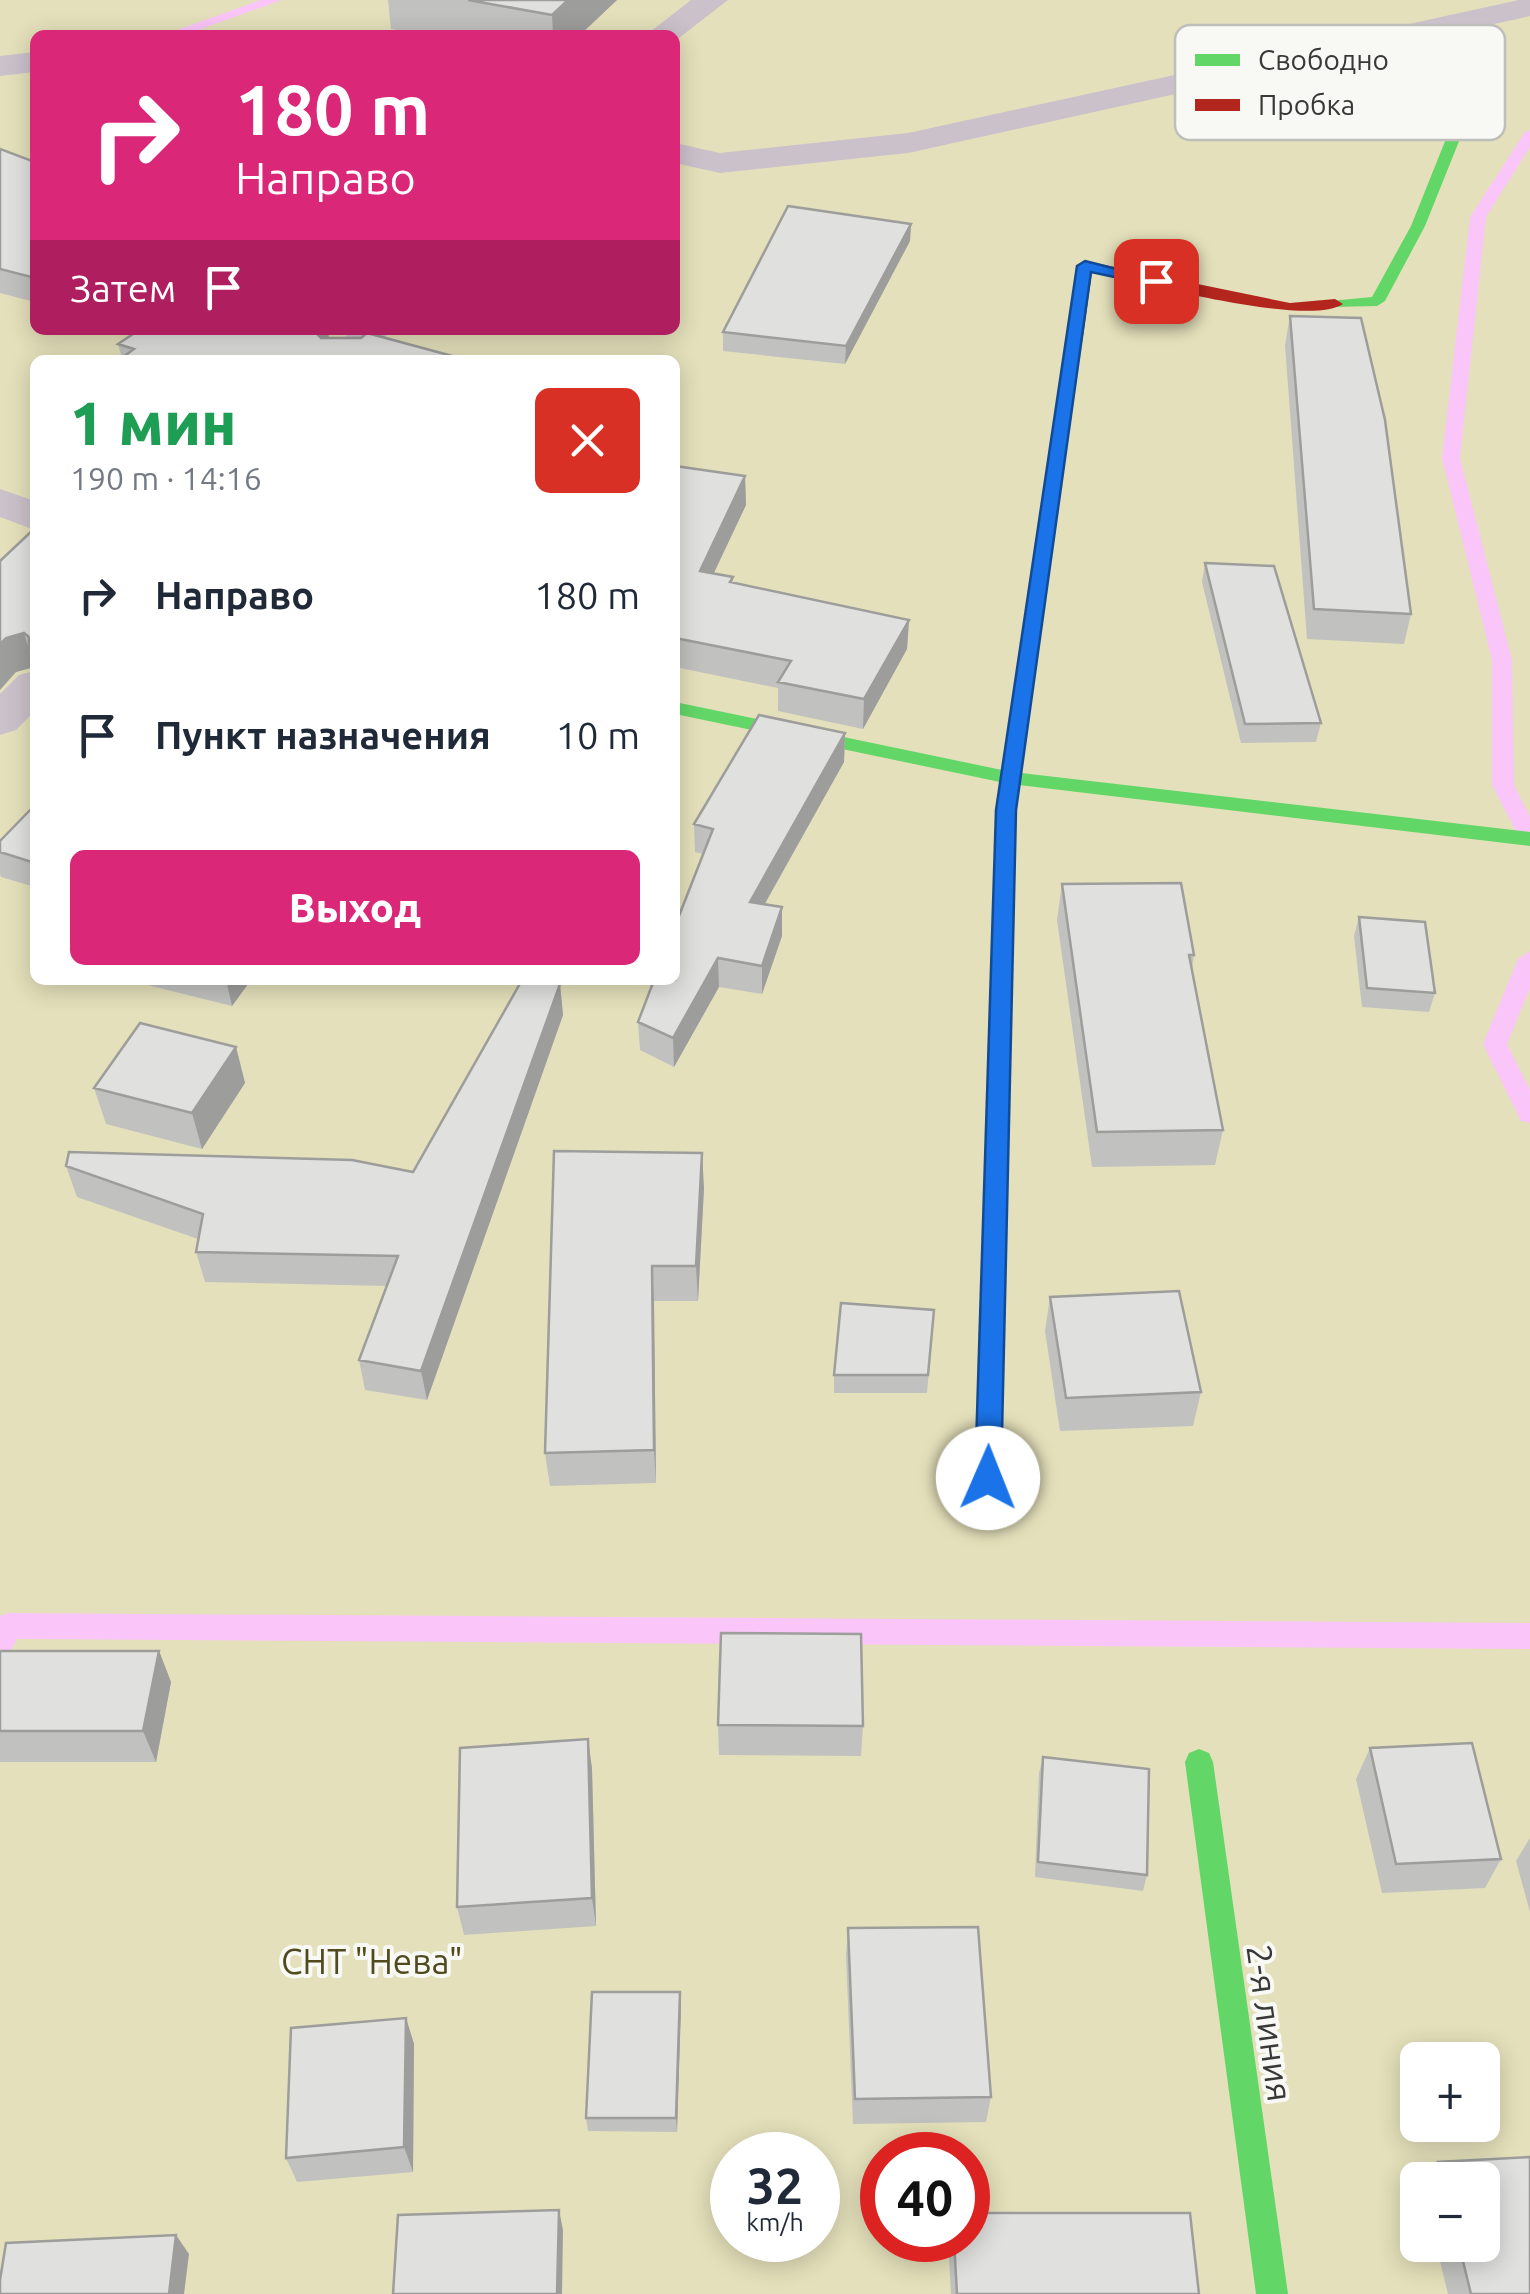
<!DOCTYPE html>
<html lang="ru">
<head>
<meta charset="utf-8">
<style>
	body { margin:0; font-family:Ubuntu,sans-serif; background:#f6f6f7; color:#1f2937; height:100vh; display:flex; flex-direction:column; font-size:38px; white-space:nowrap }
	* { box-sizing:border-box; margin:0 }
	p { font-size:32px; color:#747a83 }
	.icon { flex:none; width:55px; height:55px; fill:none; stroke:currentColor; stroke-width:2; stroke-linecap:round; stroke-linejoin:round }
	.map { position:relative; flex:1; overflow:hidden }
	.panel { position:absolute; left:30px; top:355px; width:650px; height:630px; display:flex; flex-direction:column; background:#fff; border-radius:15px; box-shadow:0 5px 25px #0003 }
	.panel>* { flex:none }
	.top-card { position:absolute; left:30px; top:30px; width:650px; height:305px; border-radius:15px; box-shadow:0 5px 25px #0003; background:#db2777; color:#fff; overflow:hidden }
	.fabs { position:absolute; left:1400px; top:2042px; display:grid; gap:20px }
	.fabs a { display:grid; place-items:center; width:100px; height:100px; border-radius:15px; background:#fff; box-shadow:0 5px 25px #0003; font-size:50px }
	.speed { position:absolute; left:710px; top:2132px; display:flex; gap:20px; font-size:50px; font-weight:700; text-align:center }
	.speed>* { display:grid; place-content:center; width:130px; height:130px; border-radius:50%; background:#fff; box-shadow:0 5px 25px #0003; line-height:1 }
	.speed small { font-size:25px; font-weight:400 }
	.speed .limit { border:15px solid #d22; background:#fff; color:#111 }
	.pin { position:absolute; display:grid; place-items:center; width:85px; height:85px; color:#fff; margin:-42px; border-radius:20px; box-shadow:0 5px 15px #0006 }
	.me { position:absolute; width:110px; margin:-55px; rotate:1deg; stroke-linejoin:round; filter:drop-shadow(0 0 8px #0008) }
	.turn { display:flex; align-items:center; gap:35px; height:210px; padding:0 40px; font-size:45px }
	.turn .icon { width:130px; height:130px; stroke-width:2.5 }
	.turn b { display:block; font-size:70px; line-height:85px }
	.then { display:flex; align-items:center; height:95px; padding:0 40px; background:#0003; gap:20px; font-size:38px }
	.round { display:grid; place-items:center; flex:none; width:105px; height:105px; border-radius:15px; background:#f6f6f7 }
	.overview { display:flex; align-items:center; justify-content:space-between; height:170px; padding:0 40px }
	h1 { font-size:60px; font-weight:800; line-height:75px; color:#1e9e55 }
	.cta { display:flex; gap:20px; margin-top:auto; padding:20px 40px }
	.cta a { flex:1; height:115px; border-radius:15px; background:#db2777; color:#fff; font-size:40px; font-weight:800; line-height:115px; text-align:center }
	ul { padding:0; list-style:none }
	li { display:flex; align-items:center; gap:30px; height:140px; padding:0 40px }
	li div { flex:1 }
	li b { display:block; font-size:38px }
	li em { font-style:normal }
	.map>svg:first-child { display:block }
	.green { fill:#e4e0bb; fill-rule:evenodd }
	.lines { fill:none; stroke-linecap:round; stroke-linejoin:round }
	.stream { fill:#fac5f8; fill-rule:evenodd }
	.street { fill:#cbc1ca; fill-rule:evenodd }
	.fast { fill:#63d668; fill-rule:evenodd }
	.jam { fill:#b3261e; fill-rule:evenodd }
	.wall { fill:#c1c1bf }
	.shaded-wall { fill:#9d9d9b }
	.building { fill:#e0e0de; stroke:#9d9d9b; stroke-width:2.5 }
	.route { fill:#1a73e8; stroke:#114b97; stroke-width:2.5 }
	.labels { text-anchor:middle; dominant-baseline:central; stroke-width:8; stroke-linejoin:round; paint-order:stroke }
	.near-park-label { font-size:35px; fill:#504b1f; stroke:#f8f8f4 }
	.near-street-label { font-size:35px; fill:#383837; stroke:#f8f8f4 }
	.key { fill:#f8f8f4; stroke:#bebebb; stroke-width:2.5 }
	.key-label { font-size:28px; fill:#383837 }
</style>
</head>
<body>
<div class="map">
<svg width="1530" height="2294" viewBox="0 0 1530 2294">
	<rect width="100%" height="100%" fill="#f7f7f5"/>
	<path class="green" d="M0 0H1530V2294H0ZM35 35H675V330H35ZM35 360H675V980H35ZM1418 2060H1482V2125H1418ZM732 2155H818V2240H732ZM882 2155H968V2240H882ZM1418 2180H1482V2245H1418Z"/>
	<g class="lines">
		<path class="stream" d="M261 0H282L184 35H163Z
			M1530 130V147L1486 217 1460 458 1512 660 1514 785 1530 817V845L1522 843 1492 785V660L1442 458 1470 217 1525 132Z
			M1530 951V988L1507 1044 1530 1090V1123L1521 1121 1483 1044 1518 959Z
			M8 1613 1530 1623V1649L17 1639 10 1652 0 1656V1616Z"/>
		<path class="street" d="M691 0H728L675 41V35H646Z
			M1519 0H1530V16L908 153 720 173 675 163V143L720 153 908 133Z
			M35 52V72L0 76V56Z
			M351 330H391L365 360H325Z
			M0 489 35 501V530L0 517Z
			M35 671V711L16 730 0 735V694L19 675Z"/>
		<path class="fast" d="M1471 90 1478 94 1425 226 1385 301 1377 306 1330 307V301L1372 297 1411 226 1464 94Z
			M1075 331 1083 336 1021 773 1530 832V846L1019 785 1016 810 1001 1477 997 1485 988 1488 979 1485 975 1477 996 810 1000 782 675 714V702L1002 770 1067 336Z
			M1199 1749 1209 1753 1213 1762 1288 2294H1256L1185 1762 1189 1753Z"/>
		<path class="jam" d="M1085 261 1290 303 1335 299 1343 304C1308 328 1139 282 1092 272L1083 336 1075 341 1067 336 1077 266Z"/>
	</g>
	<path class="wall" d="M388 0H617L580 35H423L391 29Z
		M0 149 35 162V302L0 293Z
		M911 224 910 241 845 364 723 351V332Z
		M1290 316 1411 614 1404 644 1307 639 1285 345Z
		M329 338 467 360 122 358 118 344Z
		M675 466 745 476 746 505 714 573 733 577V583L909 620 907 649 863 729 778 711V688L675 667Z
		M35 528V671L34 667 16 672Z
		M1205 563 1321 723 1316 742 1241 743 1202 582Z
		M845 733 844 762 765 904 782 936 762 994 719 987 674 1067 640 1050 638 1022 703 854 695 852 694 824Z
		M35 805V887L1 877 0 874V841Z
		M1062 884 1194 955 1192 969 1223 1130 1215 1165 1092 1167 1057 920Z
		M1359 917 1435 993 1429 1012 1362 1007 1354 936Z
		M127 980H251L232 1006Z
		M560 984 563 1015 427 1400 365 1390 359 1360 387 1286 205 1282 196 1252 198 1239 77 1197 66 1166 413 1172Z
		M236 1047 245 1083 202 1149 106 1124 94 1088Z
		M554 1151 704 1188 698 1301H654L656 1483 550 1486 545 1453Z
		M1050 1297 1201 1392 1193 1426 1060 1431 1045 1331Z
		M934 1310 927 1393H834V1375Z
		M0 1651H159L171 1682 156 1762H0Z
		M718 1725 863 1726 861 1756 719 1755Z
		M588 1739 592 1769 596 1926 464 1935 457 1907Z
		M1370 1748 1501 1859 1485 1888 1382 1893 1356 1779Z
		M1043 1757 1147 1875 1143 1891 1035 1877 1039 1773Z
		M1530 1838V1912L1516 1861Z
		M848 1928 991 2097 986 2122 853 2124 846 1956Z
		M680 1992 681 2006 677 2132 588 2131 586 2118Z
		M406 2018 414 2044 413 2172 297 2182 286 2158Z
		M1530 2157V2294H1448L1436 2245H1482V2180H1426L1438 2162Z
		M948 2240H968L1199 2294H951Z"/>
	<path class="shaded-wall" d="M568 0H617L580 35H553L552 15Z
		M911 224 910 241 845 364 846 346Z
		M321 330H328L330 348 317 334Z
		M745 476 746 505 701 600 700 571Z
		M909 620 907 649 863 729 864 699Z
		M24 633 34 667 16 672 0 690V644L6 638Z
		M845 733 844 762 750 930V902Z
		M782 907V936L762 994V966Z
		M718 958 719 987 674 1067 673 1038Z
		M226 980H251L232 1006Z
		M560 984 563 1015 427 1400 421 1371Z
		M236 1047 245 1083 202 1149 192 1113Z
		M702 1153 704 1188 698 1301 696 1266Z
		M652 1266 654 1301 656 1483 654 1450Z
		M159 1651 171 1682 156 1762 143 1731Z
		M588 1739 592 1769 596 1926 592 1898Z
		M680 1992 681 2006 677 2132 676 2118Z
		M406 2018 414 2044 413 2172 404 2147Z
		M559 2210 563 2230 562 2294H557Z
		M176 2235 189 2254 184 2294H169Z"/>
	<path class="building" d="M468 0H568L552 15Z
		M0 149 35 162V278L0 269Z
		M788 206 911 224 846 346 723 332Z
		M1290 316 1361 318 1385 420 1411 614 1314 609Z
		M139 330H321L317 334 321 338H361L367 333 467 360H119L134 349 118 344Z
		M675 466 745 476 700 571 733 577 730 582 909 620 864 699 778 682 791 661 675 638Z
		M35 528V651L29 650V637L24 633 6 638 0 644V561Z
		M1205 563 1274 566 1321 723 1245 724Z
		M759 715 845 733 750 902 782 907 762 966 718 958 673 1038 638 1022 654 980H675V926L713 829 694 824Z
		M35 805V863L0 852V841Z
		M1181 883 1194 955H1189L1223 1130 1097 1132 1062 884Z
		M1359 917 1425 922 1435 993 1367 988Z
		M522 980H551L560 984 421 1371 359 1360 398 1256 196 1252 203 1214 66 1166 69 1152 352 1160 413 1172Z
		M140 1023 236 1047 192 1113 94 1088Z
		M554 1151 702 1153 696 1266H652L654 1450 545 1453Z
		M1179 1291 1201 1392 1066 1398 1050 1297Z
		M841 1303 934 1310 928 1375H834Z
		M721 1633 861 1634 863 1726 718 1725Z
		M0 1651H159L143 1731H0Z
		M588 1739 592 1898 457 1907 460 1748Z
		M1472 1743 1501 1859 1396 1864 1370 1748Z
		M1043 1757 1149 1769 1147 1875 1038 1862Z
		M978 1927 991 2097 855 2099 848 1928Z
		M592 1992H680L676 2118H586Z
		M406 2018 404 2147 286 2158 291 2028Z
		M1530 2157V2294H1471L1459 2245H1482V2180H1443L1438 2162Z
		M559 2210 557 2294H393L398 2215Z
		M968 2213H1190L1199 2294H957L954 2240H968Z
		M176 2235 169 2294H0V2280L6 2243Z"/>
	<path class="route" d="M1085 261 1164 281 1156 286 1091 272 1016 810 1001 1478 997 1485 988 1488 979 1485 975 1478 996 810 1077 266Z"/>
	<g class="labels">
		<g class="near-park-label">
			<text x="372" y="1961">СНТ "Нева"</text>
		</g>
		<g class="near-street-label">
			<text transform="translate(1270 2023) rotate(82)">2-я линия</text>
		</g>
	</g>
	<rect x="1175" y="25" width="330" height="115" rx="15" class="key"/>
	<rect x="1195" y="54" width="45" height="12" fill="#63d668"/>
	<rect x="1195" y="99" width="45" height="12" fill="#b3261e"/>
	<g class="key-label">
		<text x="1258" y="70">Свободно</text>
		<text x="1258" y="115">Пробка</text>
	</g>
</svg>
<div class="fabs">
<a>+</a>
<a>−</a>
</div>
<div class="speed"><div>32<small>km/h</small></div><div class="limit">40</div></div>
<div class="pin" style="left:1156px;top:281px;background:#d93025"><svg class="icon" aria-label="arrive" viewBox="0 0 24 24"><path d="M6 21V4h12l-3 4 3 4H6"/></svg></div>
<svg class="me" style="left:988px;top:1478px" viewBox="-20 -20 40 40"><circle r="19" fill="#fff"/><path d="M0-13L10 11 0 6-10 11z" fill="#1a73e8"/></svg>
<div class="top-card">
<div class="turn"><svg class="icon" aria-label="right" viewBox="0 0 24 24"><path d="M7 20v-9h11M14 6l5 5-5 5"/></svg><div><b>180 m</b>Направо</div></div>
<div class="then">Затем<svg class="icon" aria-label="arrive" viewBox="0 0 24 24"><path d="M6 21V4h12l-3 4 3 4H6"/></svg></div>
</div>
<section class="panel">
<div class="overview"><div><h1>1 мин</h1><p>190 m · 14:16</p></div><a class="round" style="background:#d93025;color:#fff"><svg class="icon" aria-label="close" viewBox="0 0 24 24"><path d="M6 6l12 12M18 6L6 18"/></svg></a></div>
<ul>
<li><svg class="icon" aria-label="right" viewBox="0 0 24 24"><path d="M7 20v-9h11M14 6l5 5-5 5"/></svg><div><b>Направо</b></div><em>180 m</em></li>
<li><svg class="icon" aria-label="arrive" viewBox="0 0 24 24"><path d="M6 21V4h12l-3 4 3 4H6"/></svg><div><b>Пункт назначения</b></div><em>10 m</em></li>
</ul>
<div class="cta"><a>Выход</a></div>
</section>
</div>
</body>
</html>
